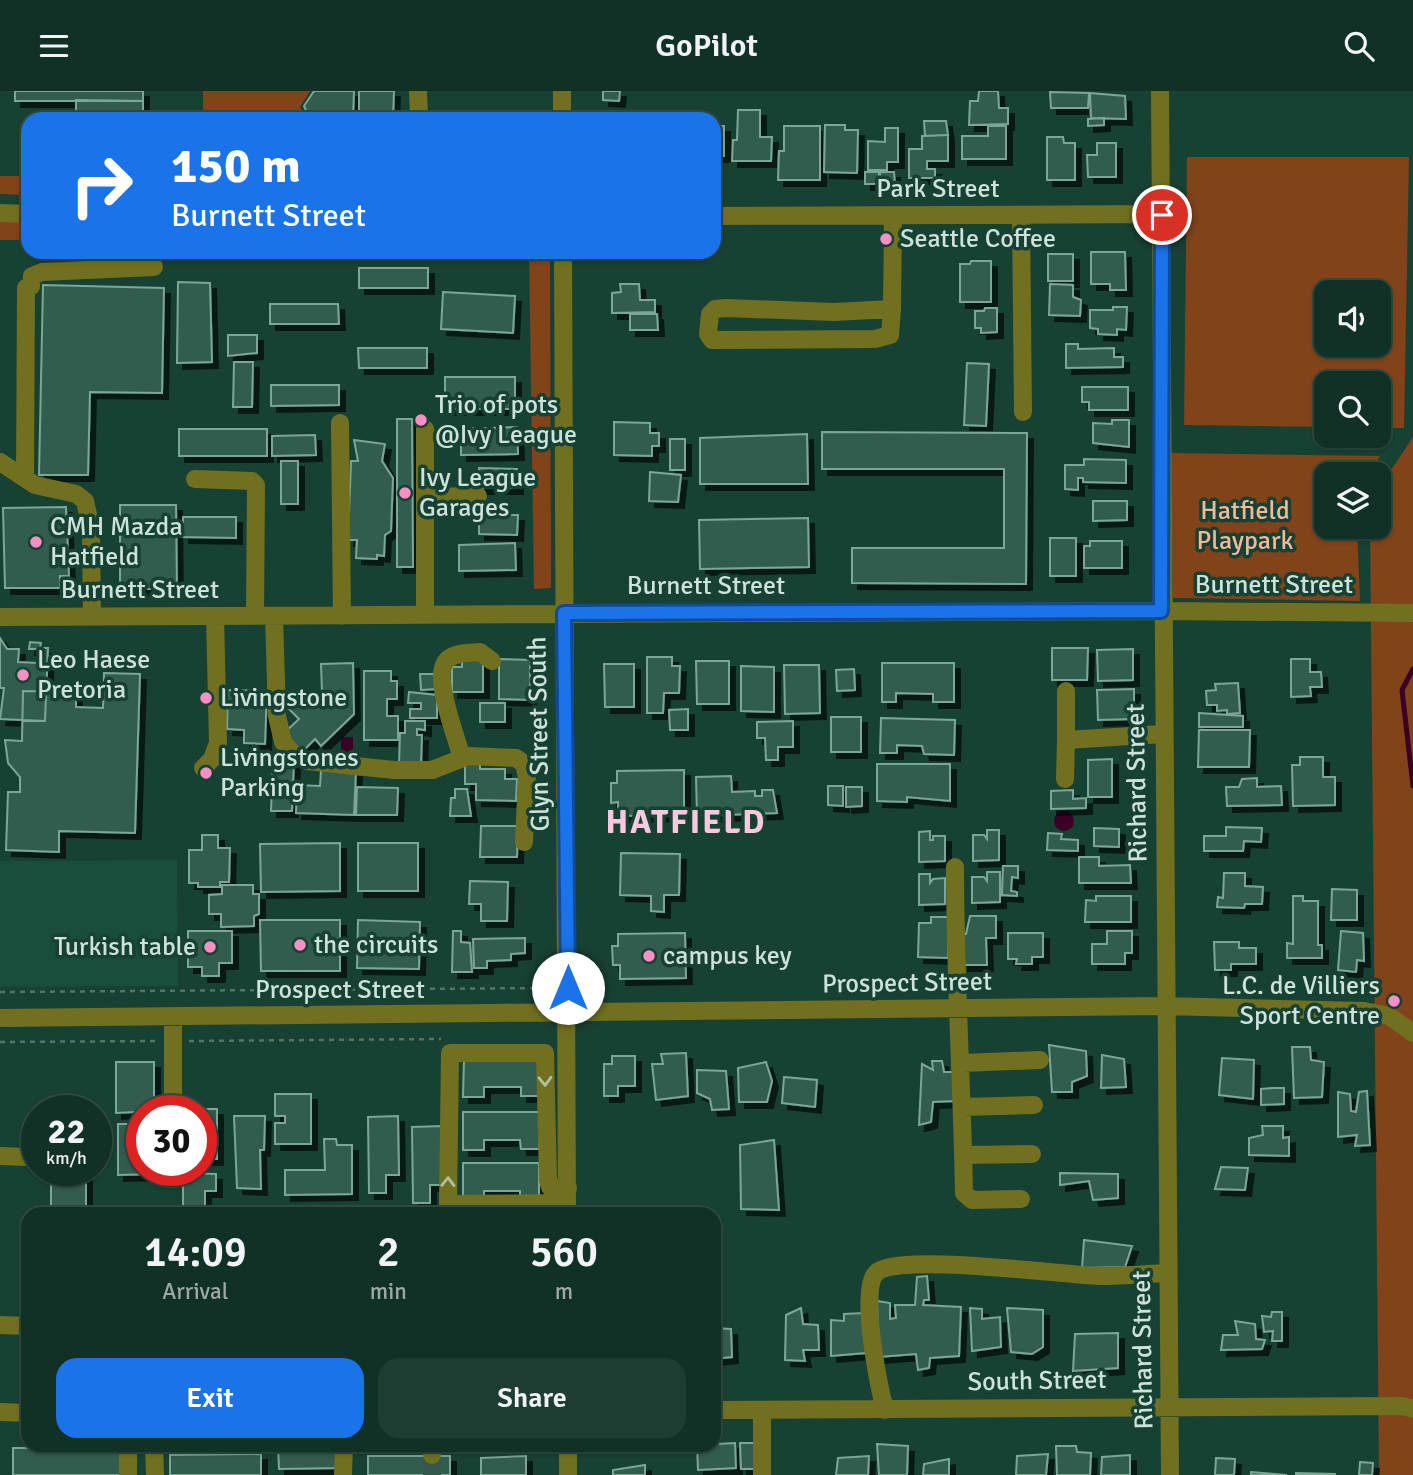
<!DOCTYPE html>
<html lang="en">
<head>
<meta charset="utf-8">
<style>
	body { margin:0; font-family:Signika,sans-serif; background:#1e3d32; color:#f1f3f6; height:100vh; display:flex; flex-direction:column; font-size:26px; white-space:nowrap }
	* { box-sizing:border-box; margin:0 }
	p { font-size:23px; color:#9ca9a7 }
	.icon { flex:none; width:38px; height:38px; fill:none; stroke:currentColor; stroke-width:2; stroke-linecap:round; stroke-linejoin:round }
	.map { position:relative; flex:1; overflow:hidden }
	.side { position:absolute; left:21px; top:1116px; width:700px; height:245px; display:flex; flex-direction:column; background:#113126; border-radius:21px; box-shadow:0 2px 5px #0004,0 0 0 2px #304c43 }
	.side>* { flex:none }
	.banner { position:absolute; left:21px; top:21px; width:700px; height:147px; border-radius:21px; box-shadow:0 2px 5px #0004,0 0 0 2px #304c43; background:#1a73e8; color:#fff; overflow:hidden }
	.controls { position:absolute; left:1314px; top:189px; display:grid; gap:14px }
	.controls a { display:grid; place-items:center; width:77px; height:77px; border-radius:14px; background:#113126; box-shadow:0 2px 5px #0004,0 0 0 2px #304c43; font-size:35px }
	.speed { position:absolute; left:21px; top:1004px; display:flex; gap:14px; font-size:35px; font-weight:700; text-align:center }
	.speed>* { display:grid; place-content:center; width:91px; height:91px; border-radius:50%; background:#113126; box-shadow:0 2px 5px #0004,0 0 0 2px #304c43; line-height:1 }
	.speed small { font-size:18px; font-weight:400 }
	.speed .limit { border:10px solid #d22; background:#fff; color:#111 }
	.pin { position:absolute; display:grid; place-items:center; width:60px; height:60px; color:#fff; margin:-30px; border:4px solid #fff; border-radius:50%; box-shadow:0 2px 7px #0007 }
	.me { position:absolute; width:77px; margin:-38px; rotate:0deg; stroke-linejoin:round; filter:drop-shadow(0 0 5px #0008) }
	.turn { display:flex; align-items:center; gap:24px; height:147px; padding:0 35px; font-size:32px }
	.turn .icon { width:91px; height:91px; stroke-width:2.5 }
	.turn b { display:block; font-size:49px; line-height:60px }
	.eta { display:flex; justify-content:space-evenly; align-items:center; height:119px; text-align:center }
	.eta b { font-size:42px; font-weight:600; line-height:49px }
	.cta { display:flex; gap:14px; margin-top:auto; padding:14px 35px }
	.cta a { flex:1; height:80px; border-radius:21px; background:#1a73e8; color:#fff; font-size:28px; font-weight:600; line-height:80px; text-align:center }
	.cta a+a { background:#1e3d32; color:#f1f3f6 }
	header { display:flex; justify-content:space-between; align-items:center; height:91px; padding:0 35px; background:#113126; font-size:32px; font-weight:600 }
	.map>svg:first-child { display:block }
	.built { fill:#194d3c }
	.green { fill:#82421a; fill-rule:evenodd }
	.water { fill:#3b0025 }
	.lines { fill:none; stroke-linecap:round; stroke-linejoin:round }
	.stream { stroke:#3b0025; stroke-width:5 }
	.building { fill:#335c4e; stroke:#7ba695; stroke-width:2; filter:url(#shadow) }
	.minor-tunnel { stroke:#32594c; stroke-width:18; stroke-dasharray:18 9; stroke-linecap:butt }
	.path { stroke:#527569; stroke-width:2.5; stroke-dasharray:5 5; stroke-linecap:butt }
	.minor { stroke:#717020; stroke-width:18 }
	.oneway { stroke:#b1c0a2 }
	.route-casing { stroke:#114b97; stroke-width:18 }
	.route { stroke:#1a73e8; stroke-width:12 }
	.poi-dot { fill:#fa8fc6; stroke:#174133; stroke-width:2.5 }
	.labels { text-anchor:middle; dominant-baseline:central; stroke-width:7; stroke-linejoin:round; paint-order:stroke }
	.street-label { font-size:26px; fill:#cde3da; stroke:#174133 }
	.poi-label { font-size:26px; fill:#cde3da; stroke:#174133; text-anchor:start }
	.park-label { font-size:26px; fill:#f2b99b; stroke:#174133 }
	.district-label { font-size:33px; font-weight:bold; letter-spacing:2px; fill:#f7c8de; stroke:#174133 }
</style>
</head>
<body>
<header><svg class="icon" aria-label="menu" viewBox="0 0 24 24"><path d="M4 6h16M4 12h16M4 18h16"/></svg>GoPilot<svg class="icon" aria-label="search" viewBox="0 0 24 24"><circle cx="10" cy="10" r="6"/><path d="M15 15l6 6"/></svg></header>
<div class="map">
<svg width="1413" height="1384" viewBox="0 0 1413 1384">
	<defs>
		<filter id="shadow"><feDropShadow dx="6" dy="6" stdDeviation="0" flood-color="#0009"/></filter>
	</defs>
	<rect width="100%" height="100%" fill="#174133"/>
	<path class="built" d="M177 769 178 895 0 896V770Z"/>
	<path class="green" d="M203 0H310L300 16 307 28H203Z
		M1187 66H1409L1404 337H1379V292H1326V336L1184 334ZM1379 201V254H1326V201Z
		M0 85H28V104L0 103Z
		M0 130H28V149H0Z
		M529 161H550L551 497 534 498Z
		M1413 346V1384H1379L1370 436H1379V397Z
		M1171 362 1380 365 1369 383H1326V436H1357L1360 510 1173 507Z"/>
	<path class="water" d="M341 646H353V667H341Z
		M1054 730a10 10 0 1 1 20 0a10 10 0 1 1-20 0Z"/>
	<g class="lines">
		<path class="stream" d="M1413 578 1402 599 1413 695"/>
	</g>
	<path class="building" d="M15 0H143V10H15Z
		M314 0H354L353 28H310L304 15Z
		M359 0H394L393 28H359Z
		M603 0H620L619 10 603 9Z
		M979 0H998L999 17H1008V33L969 34 970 10H978Z
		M1050 1 1089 2 1088 17H1051Z
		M1090 2 1125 5 1126 28 1091 27Z
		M76 9 143 10V28H76Z
		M738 19H760V46H772L771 70H732L733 49H737Z
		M1104 27V34L1088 35V28Z
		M924 30H946L948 44 925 45Z
		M825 34H845V39H858L857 82 824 81Z
		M714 35H724V65H714Z
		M784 35H820V89H778L779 60H784Z
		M988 35H1006V68H962V45H988Z
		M885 37H898V71H887V79H868V50L885 51Z
		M948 44V70H927V78H935V87H909V58H922V45Z
		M1047 46H1063L1064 52H1075V89H1047Z
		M1097 52H1116V86H1088L1087 64H1097Z
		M865 81H879V93H865Z
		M880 81H894L895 93H880Z
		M1091 161H1125L1126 199H1110V193H1091Z
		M1048 163H1073V190H1048Z
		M971 170H991V211H960V173H970Z
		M359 177H428V197H359Z
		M178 191 210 192 212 271 177 272Z
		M620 193H639L640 209H655V221L612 222V202L621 201Z
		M1050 193 1073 194V206L1081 209 1080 225 1049 224Z
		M43 194 164 197 162 302 90 301 88 384H39Z
		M443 201 515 205 513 242 441 238Z
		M270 213H338L339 233H270Z
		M1113 216H1127L1126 239 1117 238V244L1098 243V238L1090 237V219H1113Z
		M985 217H997V241L981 242V237H975V220H984Z
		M630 223H657L658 239H630Z
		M228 244H257V262L228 265Z
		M1066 253H1078V258L1114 257V266H1123V276L1066 277Z
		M358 257H427V277H359Z
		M234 271H253L252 316H233Z
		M967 272 989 273 986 335 964 334Z
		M445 286H515V318H445Z
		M271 294H339V314L271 315Z
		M1082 296H1128V319H1089V311H1082Z
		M397 328H412L413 476H397Z
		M1112 329H1129V356L1093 352V332L1112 333Z
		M614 331 650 332V342H659V355H652V365L614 364Z
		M517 336 518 363 461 364V338Z
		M179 338H267V365H179Z
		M822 341 1027 342 1026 493 852 492V457H1004V378H822Z
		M807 343 808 393H700V347Z
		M315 344 316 364 272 365V345Z
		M670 348H685V379H670Z
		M354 349 385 353 382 370 393 387 391 440 385 444 384 465 377 464V468L356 467 357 449H348L351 370H358Z
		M1084 368 1126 369V392L1083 391V387H1078V399L1065 398V374H1084Z
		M281 370H298V413H281Z
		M479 377 517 378V397H479Z
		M650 381 681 384 678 411 649 410Z
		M1093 410H1127V429L1093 430Z
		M120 414H176L177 498H120Z
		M66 416 69 485H60V497H5L3 417Z
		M479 424H518L517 444 479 443Z
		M183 426H236V447L183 446Z
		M808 427 809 476 700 478 699 429Z
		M1050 447H1076V485H1050Z
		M1090 450H1122V477H1084V455H1090Z
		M515 452 516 479 459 480V454Z
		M0 547 7 558H19L18 571 38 572V558H29L30 551 41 552 40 557H48L45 630 0 628 4 597H0Z
		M1052 557H1088L1087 589H1052Z
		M1133 558V589L1098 590 1097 559Z
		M647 566H672V575H680L679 602H664L663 622H647Z
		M499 568 530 569V609L499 608Z
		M1291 568H1310V581H1321L1322 596H1310L1311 605 1291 606Z
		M462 569H483V601H452V576H462Z
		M696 570H729V613H697Z
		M353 572 354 623 321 655 315 648 302 661 284 642 299 628 288 617 302 604 310 612 322 601 321 573Z
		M882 572H954V611H933V603L896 602V611H882Z
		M604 573H634V616H605Z
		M784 574H819L820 622 785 623Z
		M741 575 774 576V621L741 620Z
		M854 578 855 599 837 600 836 579Z
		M364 580H391V590H397V608H387V625H398V649H364Z
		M104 582 140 583 135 742 59 740V761L6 759 8 701H20V686L8 672 5 649 22 650 23 600 76 601V616L103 617Z
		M420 583H436L437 598 421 599Z
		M1238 592 1240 622 1227 623V619L1217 620V614H1207L1206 600 1216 599 1215 593Z
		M1134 598V628L1098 629 1097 599Z
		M228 599 267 600 265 653 244 652V639L227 638Z
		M409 601 437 604V627H410V618H421V612H408Z
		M480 612H505V631H480Z
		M688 618V639H670L669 619Z
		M1199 622 1243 625V636H1199Z
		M831 626H861V661H831Z
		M881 627 955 629 954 664 924 663 922 655 897 654V662H880Z
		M405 630H425V639L417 638V644H422L421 674H399L400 642H405Z
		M793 630V656H778V669H766L765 647H757V631Z
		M1199 639H1250L1249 676H1198Z
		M1300 666H1323V686H1335V714L1293 715 1292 674H1300Z
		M1112 668V706H1088V669Z
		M273 670H294L292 720H271Z
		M465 672 480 673V678H505V688H517L516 710 476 709V693H465Z
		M877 673H950V710L907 706V711L877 710Z
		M321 679 356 680 354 724 296 722 297 694 320 695Z
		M684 679V724L618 725V711L611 712V692H617V680Z
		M731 685 732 701 755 700V705H762V699H773L777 722 697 725 696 686Z
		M1257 687V696L1281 695 1282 714 1227 715 1226 696H1239L1242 688Z
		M828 695H843V715L828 714Z
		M357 696 398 697 397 724H356Z
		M846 696H862V715L846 716Z
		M455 698H467L471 725H450L451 707H455Z
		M1073 699V708L1086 707V717L1051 718V700Z
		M481 735H518L517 766H480Z
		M1226 736 1262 737 1261 751 1244 750 1243 760H1204V745H1226Z
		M1094 737 1119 738V756L1094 755Z
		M987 739H999V769L973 770V744H984L987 748Z
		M930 740V749H933V745H945V770L919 771V741Z
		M1048 742 1062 743 1061 748 1078 749V760L1047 759Z
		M202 744H218V757H230L229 791H220V796H198V792H189V759H202Z
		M340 752V800L261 801 260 753Z
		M358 752H418V800H358Z
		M621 762 680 763 679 804H664V821L651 820V805L620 804Z
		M1079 766H1099V775L1130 774 1131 792H1079Z
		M1003 775H1018V787L1012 786 1011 800 1017 801V805L1002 804Z
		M987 781H1000V811L972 812V786H984L987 790Z
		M1224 782H1245V795L1263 796 1262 813H1245L1244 817 1217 816 1218 806 1223 807Z
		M919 783H930V792L933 788 945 787V813L919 814Z
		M470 790 508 791 507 830H481V813H469Z
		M222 794H253V803H259V823L254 825V835L221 836V823H209V804L222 803Z
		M1332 798 1357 799V829H1331Z
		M1096 805H1131V831H1085L1086 809 1096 810Z
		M1293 805H1303V810H1318V854H1322V867H1287V852L1293 853Z
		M970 825H996V847H986L987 874H962L961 843H966Z
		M931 826H949L948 867 918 866 919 832H931Z
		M260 829H340V880H261Z
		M358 829 420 831 419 878 357 877Z
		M188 840H232V872H219V885H202V876H188Z
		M453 840H461V851L470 852 472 881H452Z
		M1107 840H1132V862H1125V873H1092V853H1107Z
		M1341 840 1363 842 1364 870 1357 869 1356 881 1338 879Z
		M685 842 686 887 620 888V874H613L612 855H618V843Z
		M1008 842H1043V866H1032V873H1016L1017 868H1008Z
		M525 847V862L511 863V869L487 870V877H474L473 848Z
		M1214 851H1239V857H1256V873H1231V879H1215Z
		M1049 954 1086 960 1087 985 1072 991V1001H1052Z
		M1292 956H1310L1311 969 1324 971 1322 1006 1294 1007Z
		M686 962 688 1005 656 1009 652 973H663L661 963Z
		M1102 964 1124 968 1126 996 1101 997Z
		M612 965H635V995H618V1005H604V973H612Z
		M1222 967 1254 969 1253 1008 1219 1004Z
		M464 968H540V1005H521V996H484V1006H463Z
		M932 970H942L944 981H956L955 1010 933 1011 931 1031 919 1034 922 973 933 979Z
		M116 971H154V1020L116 1022Z
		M766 971 772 990 767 1011H739L738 977Z
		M697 979 726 980 729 1018 712 1019 710 1008 697 1002Z
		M784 986 817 989 815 1016 782 1012Z
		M1273 997H1284V1013L1261 1014V998Z
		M1367 1000 1370 1054 1355 1055 1357 1044 1338 1046V1001L1350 1003 1351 1020 1356 1021 1359 1001Z
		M275 1003H311V1053H275V1032H285V1025H275Z
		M186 1018H217V1068H201V1020H186Z
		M463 1021H540L539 1058H521L520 1049H484V1059H463Z
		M234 1025H265L264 1059H260L261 1098 237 1097Z
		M398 1025 399 1084H386V1102H369L368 1026Z
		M118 1033H142V1080H156V1083L118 1084Z
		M442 1035 443 1094H430V1112H413L412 1036Z
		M1262 1035H1283V1047L1289 1046V1065L1249 1064V1047L1263 1044Z
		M324 1048H336L337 1054H352V1103L285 1104V1079H325Z
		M774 1049 779 1119 741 1118 740 1054Z
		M463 1072H539V1109H520V1100H484V1110H463Z
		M1221 1076 1248 1077 1245 1099 1215 1098Z
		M51 1080H86V1120L88 1124H46V1120H51Z
		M183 1082 216 1083V1100H205V1115H183Z
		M1060 1082 1118 1083V1107L1093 1109 1089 1090 1060 1094Z
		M690 1119V1124H608V1120Z
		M1084 1149 1132 1155 1125 1176 1082 1177Z
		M927 1185 929 1209H924L923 1214 961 1216 959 1265 930 1267 929 1277 918 1279 916 1263 879 1266 877 1210 890 1212V1228L896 1227 895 1214H915L917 1186Z
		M801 1217 803 1233 818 1234 819 1259H803L805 1270 785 1269 786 1224Z
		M970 1217 982 1218V1228L1000 1226 1001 1256 972 1260Z
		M1007 1217 1043 1219V1256L1032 1263 1011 1261Z
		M1272 1221H1282V1250H1272L1273 1240 1264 1241 1262 1225 1271 1226Z
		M864 1222 866 1262 831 1265V1229L844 1230V1223Z
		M1235 1230 1255 1233 1256 1248 1265 1249 1262 1258 1221 1259 1223 1244H1238Z
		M714 1237 731 1238 732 1266 714 1268Z
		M1118 1242V1277L1073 1280 1075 1243Z
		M735 1352 736 1377 698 1379 697 1354Z
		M740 1352H759L760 1378H741Z
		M877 1353 908 1355 907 1384H879Z
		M278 1354H336L338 1377 279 1378Z
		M1056 1355H1076L1077 1361 1091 1362 1090 1384H1057Z
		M13 1357H129V1384H13Z
		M261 1363V1384H170V1364Z
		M1048 1363 1046 1384H1016L1017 1365Z
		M1130 1364V1384H1101L1102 1366Z
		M368 1365H450V1384H368Z
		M526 1365V1384H481V1367Z
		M869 1365 868 1384H836L838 1367Z
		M1216 1367 1235 1368 1234 1384H1215Z
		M949 1368V1384H923L924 1373Z
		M1360 1371 1373 1372 1372 1384H1359Z
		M645 1374V1384H613V1379Z
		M1251 1381 1287 1384H1251Z
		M1296 1382 1335 1383V1384H1296Z"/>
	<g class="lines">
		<path class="minor-tunnel" d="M432 1384V1364"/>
		<path class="path" d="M0 901 550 897
			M189 950 441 948
			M0 951 158 950"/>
		<path class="minor" d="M418 0 419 28
			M562 0V28
			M1160 0 1170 1384
			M0 122 28 123
			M1021 124 1023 321
			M714 125 1162 123
			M563 161 567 1124
			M892 218 890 244 875 248 712 249 708 243 710 223 715 218 726 217 834 221 892 218 893 124
			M340 332 342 525
			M425 338V524
			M0 371 35 394 76 403 85 410 91 437 92 525
			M25 386 26 197 31 195 32 185 42 181 154 176
			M195 388 252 390 256 394 255 525
			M425 406 478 405
			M274 525 277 625 283 651 292 662 307 670 394 679H432L468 665 516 667 524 673 527 686 524 751
			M0 526 1161 520 1413 522
			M1066 649V600
			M462 667C457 647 431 584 447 569 456 561 468 562 480 561L492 570
			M203 677 212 668 218 652 215 526
			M1065 688 1066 649 1163 643
			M955 776C955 885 962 993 964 1102L972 1109 1021 1108
			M173 926V1020
			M0 927 1165 915 1364 920 1389 925 1413 942
			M962 972 1040 969
			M962 1016 1034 1014
			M963 1064 1032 1063
			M0 1065 28 1066
			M567 1112 448 1113 450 962H545L548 1089 550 1096 568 1097
			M0 1234 27 1235
			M714 1319 1403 1315 1413 1318
			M885 1319C879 1296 859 1199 876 1182 897 1161 1061 1184 1099 1185 1122 1185 1145 1183 1168 1182
			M0 1321 28 1322
			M154 1354 155 1384
			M432 1354V1364
			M568 1354V1384
			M128 1384V1354
			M343 1384 344 1354
			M762 1384V1319"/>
	</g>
	<defs><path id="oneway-chevron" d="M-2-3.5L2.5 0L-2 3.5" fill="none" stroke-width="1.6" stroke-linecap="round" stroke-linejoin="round" transform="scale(1.75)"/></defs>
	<g class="oneway">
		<use href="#oneway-chevron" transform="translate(545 990) rotate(88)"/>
		<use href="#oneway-chevron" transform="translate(448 1091) rotate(-89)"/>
	</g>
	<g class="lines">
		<g class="route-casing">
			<path id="route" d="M568 897 564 522 1161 520 1162 124"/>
		</g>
		<use href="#route" class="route"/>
	</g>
	<g class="poi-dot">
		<circle cx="886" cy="148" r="7"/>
		<circle cx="421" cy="329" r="7"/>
		<circle cx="405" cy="402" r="7"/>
		<circle cx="36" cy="451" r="7"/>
		<circle cx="23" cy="584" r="7"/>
		<circle cx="206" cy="607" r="7"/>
		<circle cx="206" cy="682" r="7"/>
		<circle cx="300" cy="854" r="7"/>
		<circle cx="210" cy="856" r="7"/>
		<circle cx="649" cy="865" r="7"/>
		<circle cx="1394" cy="910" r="7"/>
	</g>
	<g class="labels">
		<g class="street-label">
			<text x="938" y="98">Park Street</text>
			<text x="1274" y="494">Burnett Street</text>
			<text x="706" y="495">Burnett Street</text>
			<text x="140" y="499">Burnett Street</text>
			<text transform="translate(539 643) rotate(-91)">Glyn Street South</text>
			<text transform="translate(1137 692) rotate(-91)">Richard Street</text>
			<text transform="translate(907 892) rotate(-1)">Prospect Street</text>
			<text x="340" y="899">Prospect Street</text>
			<text transform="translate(1143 1259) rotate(-91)">Richard Street</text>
			<text transform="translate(1037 1290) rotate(-1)">South Street</text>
		</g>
		<g class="poi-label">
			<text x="900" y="148">Seattle Coffee</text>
			<text x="435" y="314">Trio of pots<tspan x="435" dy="30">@Ivy League</tspan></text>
			<text x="419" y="387">Ivy League<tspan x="419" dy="30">Garages</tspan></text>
			<text x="50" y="436">CMH Mazda<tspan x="50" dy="30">Hatfield</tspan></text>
			<text x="37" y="569">Leo Haese<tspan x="37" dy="30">Pretoria</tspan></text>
			<text x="220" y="607">Livingstone</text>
			<text x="220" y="667">Livingstones<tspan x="220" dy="30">Parking</tspan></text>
			<text x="314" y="854">the circuits</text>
			<text x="196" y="856" text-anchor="end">Turkish table</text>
			<text x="663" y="865">campus key</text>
			<text x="1380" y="895" text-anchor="end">L.C. de Villiers<tspan x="1380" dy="30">Sport Centre</tspan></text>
		</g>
		<g class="park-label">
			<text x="1245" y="420">Hatfield<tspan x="1245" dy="30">Playpark</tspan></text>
		</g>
		<g class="district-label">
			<text x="686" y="731">HATFIELD</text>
		</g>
	</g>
</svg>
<div class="controls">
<a><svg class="icon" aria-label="sound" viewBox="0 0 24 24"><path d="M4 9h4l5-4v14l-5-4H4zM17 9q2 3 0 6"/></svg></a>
<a><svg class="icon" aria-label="search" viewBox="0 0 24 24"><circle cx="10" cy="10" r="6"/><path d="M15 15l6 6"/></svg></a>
<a><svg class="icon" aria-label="layers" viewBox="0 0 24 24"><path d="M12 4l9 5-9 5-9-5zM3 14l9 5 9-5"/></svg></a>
</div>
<div class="speed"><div>22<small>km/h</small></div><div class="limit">30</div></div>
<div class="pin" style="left:1162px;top:124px;background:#d93025"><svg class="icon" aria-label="arrive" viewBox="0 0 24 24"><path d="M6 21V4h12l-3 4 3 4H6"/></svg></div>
<svg class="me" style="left:568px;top:897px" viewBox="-20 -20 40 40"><circle r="19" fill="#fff"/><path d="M0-13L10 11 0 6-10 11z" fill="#1a73e8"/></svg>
<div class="banner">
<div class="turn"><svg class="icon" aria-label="right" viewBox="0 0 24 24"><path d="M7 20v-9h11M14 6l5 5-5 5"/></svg><div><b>150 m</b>Burnett Street</div></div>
</div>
<section class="side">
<div class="eta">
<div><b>14:09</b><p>Arrival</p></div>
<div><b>2</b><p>min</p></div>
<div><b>560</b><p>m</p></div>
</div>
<div class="cta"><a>Exit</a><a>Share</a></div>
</section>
</div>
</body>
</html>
